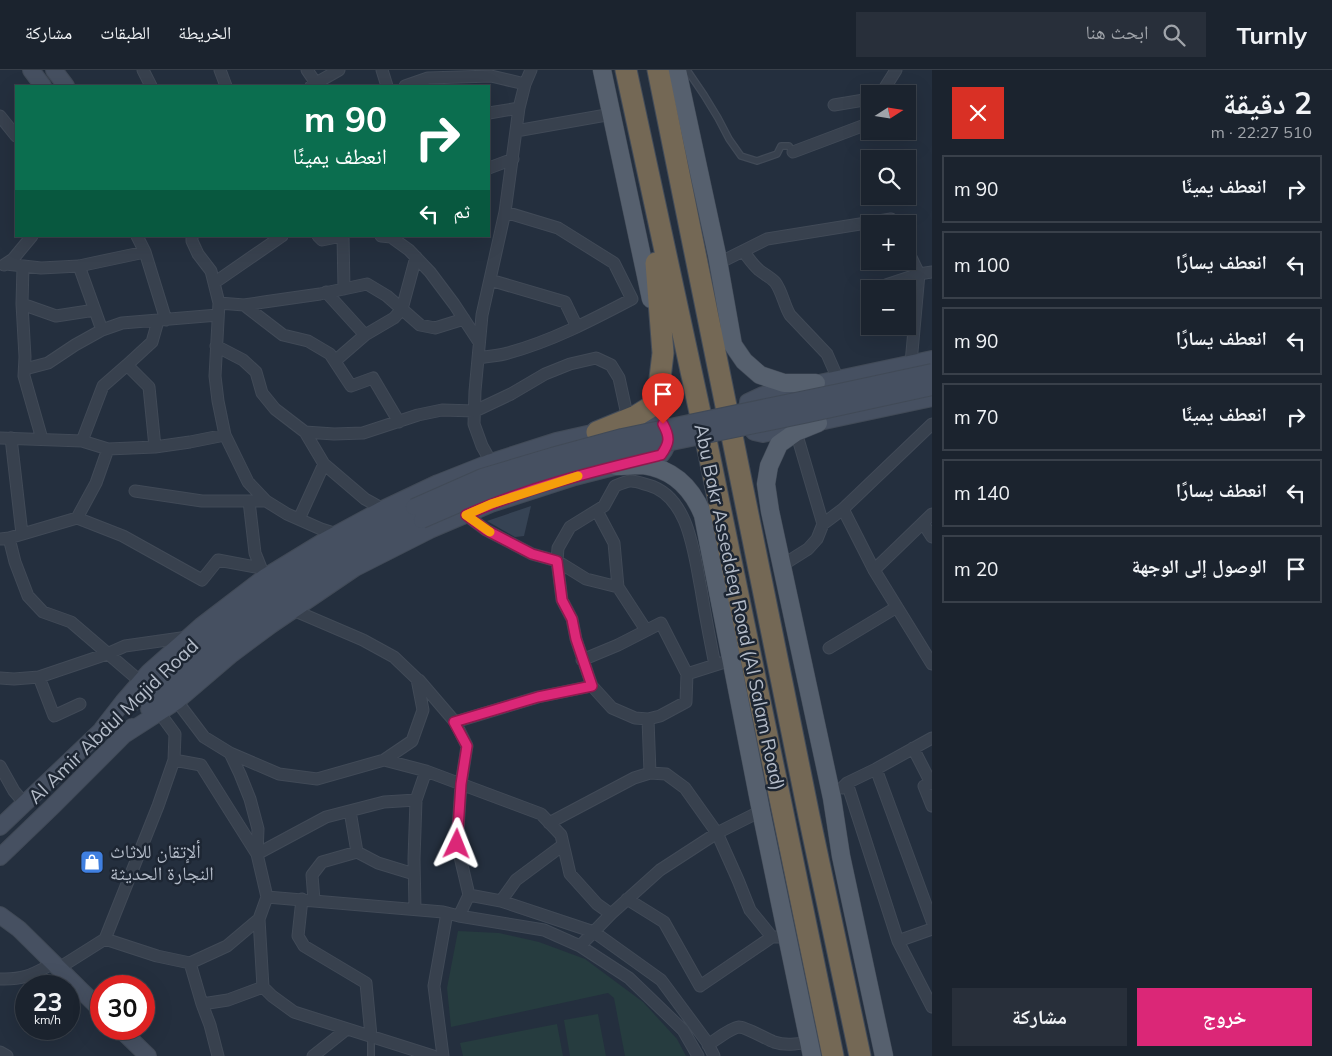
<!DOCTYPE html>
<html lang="ar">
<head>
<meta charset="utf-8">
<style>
	body { margin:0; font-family:Mulish,"Noto Naskh Arabic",sans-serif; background:#282f3a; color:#f1f3f6; direction:rtl; height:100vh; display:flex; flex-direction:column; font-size:19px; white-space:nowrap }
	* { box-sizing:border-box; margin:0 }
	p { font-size:16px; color:#a0a4aa }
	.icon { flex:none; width:28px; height:28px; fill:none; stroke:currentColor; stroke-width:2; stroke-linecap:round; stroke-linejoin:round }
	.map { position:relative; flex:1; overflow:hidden; direction:ltr }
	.sheet { display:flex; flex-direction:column; background:#1b232e; width:400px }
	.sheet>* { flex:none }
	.banner { position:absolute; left:15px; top:15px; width:475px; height:152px; border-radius:0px; box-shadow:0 5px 20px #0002,0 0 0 1px #39404a; direction:rtl; background:#0b6e4f; color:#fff; overflow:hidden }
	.needle { width:32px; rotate:78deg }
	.controls { position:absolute; left:861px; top:15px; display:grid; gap:10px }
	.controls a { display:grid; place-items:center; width:55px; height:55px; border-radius:0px; background:#1b232e; box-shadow:0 5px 20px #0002,0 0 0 1px #39404a; font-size:25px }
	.speed { position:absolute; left:15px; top:905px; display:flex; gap:10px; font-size:25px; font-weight:700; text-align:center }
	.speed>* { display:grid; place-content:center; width:65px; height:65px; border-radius:50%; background:#1b232e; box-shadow:0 5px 20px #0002,0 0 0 1px #39404a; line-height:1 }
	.speed small { font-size:12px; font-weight:400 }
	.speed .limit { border:8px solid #d22; background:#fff; color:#111 }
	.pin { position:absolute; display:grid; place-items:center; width:42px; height:42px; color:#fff; margin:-51px -21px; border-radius:50% 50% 50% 0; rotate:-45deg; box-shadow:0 0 5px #0007 }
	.pin .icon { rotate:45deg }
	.me { position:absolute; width:55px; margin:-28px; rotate:2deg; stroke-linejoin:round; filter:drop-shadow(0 0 4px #0008) }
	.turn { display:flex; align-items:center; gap:18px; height:105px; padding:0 20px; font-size:22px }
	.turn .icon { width:65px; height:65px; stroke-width:2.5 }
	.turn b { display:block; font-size:35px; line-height:42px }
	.then { display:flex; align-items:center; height:48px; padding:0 20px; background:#0003; gap:10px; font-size:19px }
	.round { display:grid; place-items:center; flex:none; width:52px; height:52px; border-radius:0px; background:#282f3a }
	.headline { display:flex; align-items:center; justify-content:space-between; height:85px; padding:0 20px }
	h1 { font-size:30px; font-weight:700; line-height:38px }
	.button { display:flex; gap:10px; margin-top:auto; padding:10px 20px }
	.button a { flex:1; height:58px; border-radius:0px; background:#db2777; color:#fff; font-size:20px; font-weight:700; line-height:58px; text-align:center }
	.button a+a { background:#282f3a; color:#f1f3f6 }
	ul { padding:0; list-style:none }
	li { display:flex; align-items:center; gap:15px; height:68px; margin:0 10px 8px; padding:0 10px; border:2px solid #39404a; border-radius:0px }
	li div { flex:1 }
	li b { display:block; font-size:19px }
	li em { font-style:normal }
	header { display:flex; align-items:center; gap:30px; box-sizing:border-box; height:70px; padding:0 25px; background:#1b232e; border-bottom:1px solid #39404a }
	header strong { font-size:24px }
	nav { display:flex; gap:28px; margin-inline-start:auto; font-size:18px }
	.search { width:350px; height:45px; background:#282f3a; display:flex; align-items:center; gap:12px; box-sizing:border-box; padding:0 18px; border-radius:0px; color:#a0a4aa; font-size:19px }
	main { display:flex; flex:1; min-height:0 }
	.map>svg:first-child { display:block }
	.green { fill:#263c3f }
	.building { fill:#364354 }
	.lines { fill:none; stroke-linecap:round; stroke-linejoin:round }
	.lane-casing { stroke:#414a57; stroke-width:8 }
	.street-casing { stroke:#414a57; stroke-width:13 }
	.secondary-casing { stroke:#414a57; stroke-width:18 }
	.primary-casing { stroke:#414a57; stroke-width:19 }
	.highway-casing { stroke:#434c59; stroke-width:23 }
	.lane { stroke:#38414e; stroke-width:5.5 }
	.street { stroke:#38414e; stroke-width:11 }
	.secondary { stroke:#465061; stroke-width:16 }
	.primary { stroke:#56606e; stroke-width:18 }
	.highway { stroke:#746855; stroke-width:21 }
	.secondary-bridge-casing { stroke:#414a57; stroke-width:18; stroke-linecap:butt }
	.secondary-bridge { stroke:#465061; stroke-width:16 }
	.route-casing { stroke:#8e194d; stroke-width:12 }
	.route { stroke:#db2777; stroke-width:9 }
	.slow { stroke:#f59e0b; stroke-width:9 }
	.labels { text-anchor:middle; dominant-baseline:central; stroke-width:5; stroke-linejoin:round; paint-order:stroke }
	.street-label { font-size:19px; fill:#b4bcc9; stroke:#1d2633 }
	.poi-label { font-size:19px; fill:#b4bcc9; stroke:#1d2633; text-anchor:start }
</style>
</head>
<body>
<header>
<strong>Turnly</strong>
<div class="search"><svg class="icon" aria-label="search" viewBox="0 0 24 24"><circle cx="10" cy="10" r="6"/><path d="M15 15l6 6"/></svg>ابحث هنا</div>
<nav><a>الخريطة</a><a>الطبقات</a><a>مشاركة</a></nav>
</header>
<main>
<section class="sheet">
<div class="headline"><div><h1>2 دقيقة</h1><p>510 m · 22:27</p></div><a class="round" style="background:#d93025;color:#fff"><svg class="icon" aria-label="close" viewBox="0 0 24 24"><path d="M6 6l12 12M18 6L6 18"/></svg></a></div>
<ul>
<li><svg class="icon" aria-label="right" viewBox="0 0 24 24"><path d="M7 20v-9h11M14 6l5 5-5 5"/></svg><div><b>انعطف يمينًا</b></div><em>90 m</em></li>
<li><svg class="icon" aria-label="left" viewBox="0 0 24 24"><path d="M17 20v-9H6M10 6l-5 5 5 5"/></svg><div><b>انعطف يسارًا</b></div><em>100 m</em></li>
<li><svg class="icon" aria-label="left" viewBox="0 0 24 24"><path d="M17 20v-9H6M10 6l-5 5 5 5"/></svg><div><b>انعطف يسارًا</b></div><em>90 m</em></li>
<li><svg class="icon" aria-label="right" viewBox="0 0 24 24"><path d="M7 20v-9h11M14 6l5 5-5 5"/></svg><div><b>انعطف يمينًا</b></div><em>70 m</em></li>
<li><svg class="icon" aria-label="left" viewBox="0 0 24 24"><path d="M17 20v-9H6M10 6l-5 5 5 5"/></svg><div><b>انعطف يسارًا</b></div><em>140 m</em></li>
<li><svg class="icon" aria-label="arrive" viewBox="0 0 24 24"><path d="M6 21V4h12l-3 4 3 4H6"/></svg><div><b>الوصول إلى الوجهة</b></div><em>20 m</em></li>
</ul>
<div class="button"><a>خروج</a><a>مشاركة</a></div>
</section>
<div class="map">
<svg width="932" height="986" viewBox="0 0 932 986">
	<rect width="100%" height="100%" fill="#242f3e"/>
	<path class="green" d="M458 861 499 863 539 872 585 889 643 932 677 969 686 986H625L614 928 608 923 451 957 447 918Z
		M598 944 606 986H570L564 950Z
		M557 954 563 986H463L460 973Z"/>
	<path class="building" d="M531 436 524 466 515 467 487 451Z"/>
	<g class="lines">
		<g class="lane-casing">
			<path id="lane" d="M687 0 704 25 718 48 729 69 741 86 757 91 777 84 781 76H789L793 82
				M371 986V966"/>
		</g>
		<g class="street-casing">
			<path id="street" d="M143 0 151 16
				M220 0 226 16
				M307 0 318 16
				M382 0 387 16
				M311 16 339 0
				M405 16 428 8 491 6 525 14
				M881 24 896 0
				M834 35 870 29
				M489 43 519 38
				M0 46 16 66
				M516 61 612 44
				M793 82 870 53
				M489 98 513 89
				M137 166 145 182 166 250
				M192 166V171L198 184 211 201 219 233 215 306 218 331 225 365 248 412 266 431 287 444 321 459 337 464
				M318 166 322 170 342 166
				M343 166 344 219
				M381 166 391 167 409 180 430 202 454 234 479 272
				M743 181C748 187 752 194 759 200 764 204 770 207 775 212 782 221 784 235 790 245L827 284 838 309
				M908 181 919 204 911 293
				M719 193 767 169 891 149 894 154
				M6 194 41 198 79 196 145 182
				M4 195 13 189 32 166
				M23 196 22 234 25 287 24 306 42 369
				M79 196 102 260
				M490 210 565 232 577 257
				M214 213 282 166
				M886 215 919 204 932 202
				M326 222 365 265
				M219 233 244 235 264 232 320 224 367 214 387 226 420 255 435 258 464 249
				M22 234 56 246 95 240
				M244 235 283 265 308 271 330 284 351 316 373 308 399 352
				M216 276 243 290 256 302 262 323 275 339 305 362 324 394 365 429 383 439
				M478 288C488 286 499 286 508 283 552 271 592 250 632 229L614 193 558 158 505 142
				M335 291 365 265 394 248 402 239 416 187
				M25 299 48 293 75 275 102 260 122 253 218 245
				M305 362 334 364 363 363 418 345 442 340 475 341 511 324 545 304 570 294 596 288 611 295 619 308 626 340
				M796 362 823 454
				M0 368 82 371 108 379 155 377 190 372 225 365
				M11 368 22 464
				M82 371 103 316 127 295
				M155 377 149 317 127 295 152 272 158 251
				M491 392 482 376 474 354 475 321 482 245 505 142 519 38 525 14 531 0
				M135 421 202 431H266
				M249 431 255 483 263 503
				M843 439 874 500 932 594
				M597 441 614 473 618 517 646 560
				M466 445 486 460 532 484 557 491 586 509 618 517
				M77 448 96 413 108 379
				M299 449 324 394
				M923 453 932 467
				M9 468 15 492 28 526 43 542 71 552 141 612
				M0 469 9 468 77 448 123 466 202 510 218 490 261 498
				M781 496 808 479 817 469 823 454 843 439 932 354
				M874 500 932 444
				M829 578 897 537
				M582 590 618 575 661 553 687 604
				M715 595C710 570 705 544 701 519 694 484 689 426 648 415 631 410 632 409 615 416L604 436 570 457 558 478 557 491 562 530 572 549 576 569 592 616 612 638 635 648 648 649 660 646 686 632 687 604 731 590
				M39 607 54 646 80 634
				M0 608 14 609 39 607 107 584 125 576 188 567
				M419 610 455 652 467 676 461 714 457 774 469 825
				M173 626 204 667 230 683 279 704 317 709 384 690 412 671 423 640 417 609 394 587 363 570 293 540
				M648 649 650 703
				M455 652 538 627 592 616
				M913 678 931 713
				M230 683 240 704 250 729 258 759 257 784
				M384 690 426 701 541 744 561 765 570 804 597 834 611 844
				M0 696 14 721 25 734
				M876 699 932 851
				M847 713 898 871 932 937
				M932 713 924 716 932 736
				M842 718 847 713 876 699 932 668
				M350 741 357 782
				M549 753 634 708 650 703 666 704 685 718 717 763 738 810 750 840 772 867
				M257 784 326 747 384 732 416 730
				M267 827 443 842 459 846 544 860 580 876 629 908 683 960 698 986
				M302 829 298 866 304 876 366 913 371 966
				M627 829 664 852 700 916 772 867H779
				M314 830 312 805 322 792 357 782 378 793 414 804
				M501 831 516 810 563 775
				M415 839 414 789 416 730 426 701
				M459 846 469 825 501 831 594 862 661 910 707 972 714 986
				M259 849 263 917 272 926 294 942 433 986
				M105 869 157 886 190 893 227 876 259 849 267 827 257 784 201 695 174 690
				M898 871 932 859
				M580 876 611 844 660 800 717 763 761 741
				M190 893 202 934 210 955 218 986
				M59 898 105 869 158 736 174 690 175 664 156 638
				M0 909C25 910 33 904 54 893
				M202 934 228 930 263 917
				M708 975C716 970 730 958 739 957 746 957 766 969 774 972 786 976 797 974 809 972
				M0 982 7 986
				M313 986 347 959
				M443 986 434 916 447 843"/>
		</g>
		<g class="secondary-casing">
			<path id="secondary" d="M31 0 43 16
				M54 0 66 16
				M932 289 763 325 748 332 746 349 754 362 763 364 932 328
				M134 632 202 572 241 541 288 508 347 471 414 437
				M149 639 225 572 284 528 328 499 376 472 422 450
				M102 659 123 632 149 602 201 556 265 507 324 471 383 439 438 413 491 392 556 371 654 349C671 358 672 371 661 385L575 407 491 434 430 460 355 498 271 555 232 584 177 631 124 665
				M0 757 109 653
				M0 787 53 736 132 657
				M0 845 19 859 101 940
				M120 959 148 986"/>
		</g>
		<g class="primary-casing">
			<path id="primary" d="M602 0 651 229
				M677 0 717 185 733 275
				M729 263 733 275 744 291 760 305 784 313H816
				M818 353 796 362 779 374 769 396 766 414 770 441 832 728 841 786 884 986
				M616 396C625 396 634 395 643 395 673 399 692 418 703 445L761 741 812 986"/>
		</g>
		<g class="highway-casing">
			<path id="highway" d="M626 0 709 384 833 986
				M658 0 809 746 860 986
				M597 362 636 346 657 333 663 283 656 193"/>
		</g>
		<use href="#lane" class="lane"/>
		<use href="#street" class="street"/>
		<use href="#secondary" class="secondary"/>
		<use href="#primary" class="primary"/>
		<use href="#highway" class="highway"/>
		<g class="secondary-bridge-casing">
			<path id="secondary-bridge" d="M414 437 482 407 552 386 622 367 839 322 932 302
				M422 450 482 424 534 406 608 385 804 345 932 317"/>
		</g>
		<use href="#secondary-bridge" class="secondary-bridge"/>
	</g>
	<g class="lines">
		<g class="route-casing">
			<path id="route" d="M457 774 461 714 467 676 454 652 538 627 592 616 576 569 572 549 562 530 557 491 532 484 486 460 466 445C528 417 595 401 661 385 670 373 670 367 663 354"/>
		</g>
		<use href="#route" class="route"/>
		<path class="slow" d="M490 462 466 445 491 434 578 406"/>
	</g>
	<defs>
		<g id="shop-square" transform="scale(1.25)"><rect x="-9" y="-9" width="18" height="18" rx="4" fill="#3f7fe0" stroke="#1d2633"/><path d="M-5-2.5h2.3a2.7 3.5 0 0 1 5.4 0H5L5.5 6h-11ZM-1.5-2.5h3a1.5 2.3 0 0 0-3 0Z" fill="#fff"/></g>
	</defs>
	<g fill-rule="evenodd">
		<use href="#shop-square" x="92" y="792"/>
	</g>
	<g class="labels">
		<g class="street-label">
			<text transform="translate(740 537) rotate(78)">Abu Bakr Asseddeq Road (Al Salam Road)</text>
			<text transform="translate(113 651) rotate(-44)">Al Amir Abdul Majid Road</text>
		</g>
		<g class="poi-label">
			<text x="110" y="781">ألإتقان للاثاث<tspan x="110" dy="22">النجارة الحديثة</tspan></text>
		</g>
	</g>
</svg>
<div class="controls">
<a><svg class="needle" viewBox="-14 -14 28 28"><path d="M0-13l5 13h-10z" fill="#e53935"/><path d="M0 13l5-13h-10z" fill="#a0a4aa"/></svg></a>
<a><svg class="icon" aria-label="search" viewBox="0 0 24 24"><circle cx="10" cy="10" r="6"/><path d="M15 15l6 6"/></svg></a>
<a>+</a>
<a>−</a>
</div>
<div class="speed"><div>23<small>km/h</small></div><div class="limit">30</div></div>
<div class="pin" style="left:663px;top:354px;background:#d93025"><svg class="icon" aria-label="arrive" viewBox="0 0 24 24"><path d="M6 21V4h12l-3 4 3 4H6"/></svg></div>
<svg class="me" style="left:457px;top:774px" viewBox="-20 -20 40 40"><path d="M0-17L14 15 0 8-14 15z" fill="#db2777" stroke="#fff" stroke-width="4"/></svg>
<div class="banner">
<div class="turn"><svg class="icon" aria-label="right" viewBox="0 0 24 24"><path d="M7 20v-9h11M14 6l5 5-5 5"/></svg><div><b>90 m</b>انعطف يمينًا</div></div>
<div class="then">ثم<svg class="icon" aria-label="left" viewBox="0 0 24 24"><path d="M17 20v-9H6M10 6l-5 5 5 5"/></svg></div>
</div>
</div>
</main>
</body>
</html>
